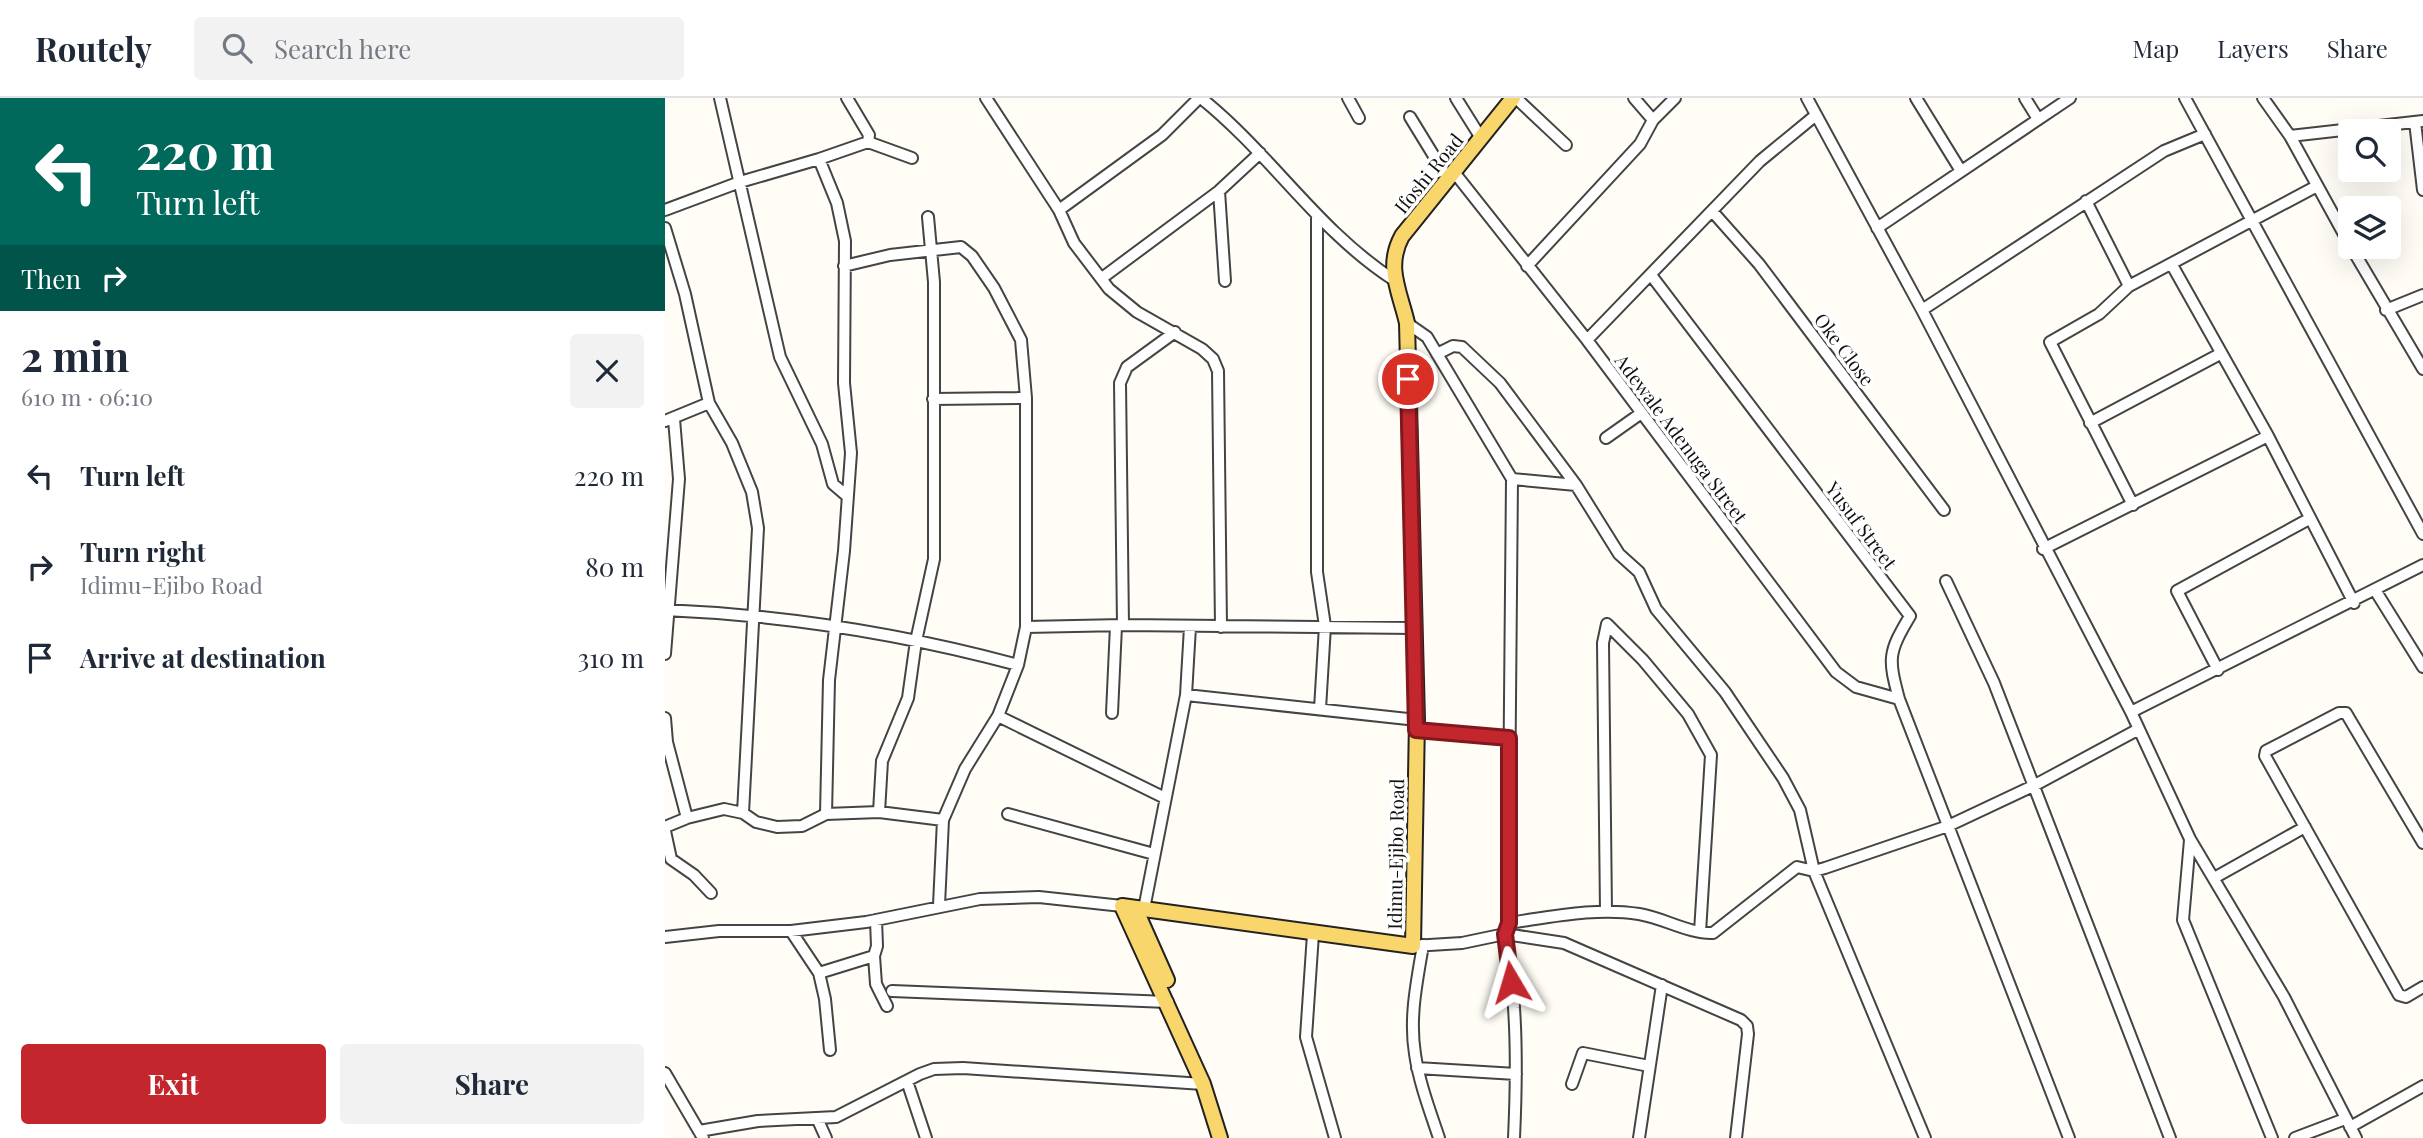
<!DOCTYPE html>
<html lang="en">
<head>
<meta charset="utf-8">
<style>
	body { margin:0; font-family:"Playfair Display",serif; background:#f2f2f3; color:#1f2937; height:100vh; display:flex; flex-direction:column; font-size:26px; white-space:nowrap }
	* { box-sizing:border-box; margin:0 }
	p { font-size:23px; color:#747a83 }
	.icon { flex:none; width:38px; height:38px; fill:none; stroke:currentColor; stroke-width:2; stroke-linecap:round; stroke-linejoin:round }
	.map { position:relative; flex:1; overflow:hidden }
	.sheet { display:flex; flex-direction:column; background:#fff; width:665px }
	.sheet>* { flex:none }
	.top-card { background:#00695c; color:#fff; overflow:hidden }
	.fabs { position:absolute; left:1673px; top:21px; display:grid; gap:14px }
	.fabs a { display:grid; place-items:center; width:63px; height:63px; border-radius:7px; background:#fff; box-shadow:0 7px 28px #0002; font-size:35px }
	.pin { position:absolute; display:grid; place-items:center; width:60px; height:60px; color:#fff; margin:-30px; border:4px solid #fff; border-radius:50%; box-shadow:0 2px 7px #0007 }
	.me { position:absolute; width:77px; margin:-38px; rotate:353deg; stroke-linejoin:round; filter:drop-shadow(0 0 5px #0008) }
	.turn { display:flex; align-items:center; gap:24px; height:147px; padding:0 21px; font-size:32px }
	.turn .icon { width:91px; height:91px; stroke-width:2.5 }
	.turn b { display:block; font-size:49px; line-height:60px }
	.then { display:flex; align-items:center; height:66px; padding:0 21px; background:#0003; gap:14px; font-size:26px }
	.round { display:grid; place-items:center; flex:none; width:74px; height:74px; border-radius:7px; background:#f2f2f3 }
	.summary { display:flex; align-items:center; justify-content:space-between; height:119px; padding:0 21px }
	h1 { font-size:42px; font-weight:700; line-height:52px }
	.primary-button { display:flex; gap:14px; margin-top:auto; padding:14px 21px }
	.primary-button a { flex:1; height:80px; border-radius:7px; background:#c4262e; color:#fff; font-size:28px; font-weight:700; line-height:80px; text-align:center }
	.primary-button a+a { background:#f2f2f3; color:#1f2937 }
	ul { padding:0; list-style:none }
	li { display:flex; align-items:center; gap:21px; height:91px; padding:0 21px }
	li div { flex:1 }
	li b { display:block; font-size:26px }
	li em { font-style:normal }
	header { display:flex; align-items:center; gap:42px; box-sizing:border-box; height:98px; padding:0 35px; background:#fff; border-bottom:2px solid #e0e1e3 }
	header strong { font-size:33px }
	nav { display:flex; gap:38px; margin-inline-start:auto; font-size:24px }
	.search { width:490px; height:63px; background:#f2f2f3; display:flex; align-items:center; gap:18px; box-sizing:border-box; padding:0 24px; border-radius:7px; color:#747a83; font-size:26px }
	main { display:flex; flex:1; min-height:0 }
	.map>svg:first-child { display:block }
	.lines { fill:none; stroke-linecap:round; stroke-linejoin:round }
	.minor-casing { stroke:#444; stroke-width:14 }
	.major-casing { stroke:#222; stroke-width:18 }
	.minor { stroke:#fff; stroke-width:10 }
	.major { stroke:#f9d66b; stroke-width:14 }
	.route-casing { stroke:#7f191e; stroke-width:18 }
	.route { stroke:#c4262e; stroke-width:12 }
	.labels { text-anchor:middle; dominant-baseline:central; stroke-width:7; stroke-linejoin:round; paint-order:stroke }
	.street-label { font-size:19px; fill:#111; stroke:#fff }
</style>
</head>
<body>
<header>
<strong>Routely</strong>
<div class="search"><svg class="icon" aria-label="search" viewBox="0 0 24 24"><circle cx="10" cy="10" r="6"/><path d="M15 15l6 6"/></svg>Search here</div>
<nav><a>Map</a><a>Layers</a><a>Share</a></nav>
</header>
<main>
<section class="sheet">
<div class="top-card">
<div class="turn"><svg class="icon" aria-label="left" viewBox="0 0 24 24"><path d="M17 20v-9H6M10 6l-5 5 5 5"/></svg><div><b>220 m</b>Turn left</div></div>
<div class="then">Then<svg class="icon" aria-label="right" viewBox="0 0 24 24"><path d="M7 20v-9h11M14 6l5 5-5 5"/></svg></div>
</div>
<div class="summary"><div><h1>2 min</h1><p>610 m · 06:10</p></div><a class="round"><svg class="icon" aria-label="close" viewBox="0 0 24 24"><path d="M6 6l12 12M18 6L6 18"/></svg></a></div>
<ul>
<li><svg class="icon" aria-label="left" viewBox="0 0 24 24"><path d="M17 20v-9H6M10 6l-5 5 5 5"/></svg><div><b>Turn left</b></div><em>220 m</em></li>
<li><svg class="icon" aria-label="right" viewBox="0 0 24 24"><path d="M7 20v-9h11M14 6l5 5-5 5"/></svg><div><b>Turn right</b><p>Idimu-Ejibo Road</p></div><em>80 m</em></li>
<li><svg class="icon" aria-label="arrive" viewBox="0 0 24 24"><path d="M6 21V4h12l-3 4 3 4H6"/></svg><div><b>Arrive at destination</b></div><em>310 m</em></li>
</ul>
<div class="primary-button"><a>Exit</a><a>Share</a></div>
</section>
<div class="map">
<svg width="1758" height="1040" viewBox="0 0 1758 1040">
	<rect width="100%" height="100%" fill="#fffdf5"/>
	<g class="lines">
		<g class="minor-casing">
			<path id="minor" d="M55 0 115 259 157 346 168 386 182 398
				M321 0 394 112 409 145 444 191 472 214 537 251 548 261 553 273 556 529
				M536 0C607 57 652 132 729 182
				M683 0 694 20
				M791 0 816 40
				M851 0 901 47
				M969 0 988 22
				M1142 0 1257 212 1466 614 1525 741 1619 899 1691 1040
				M1251 0 1296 73
				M1360 0 1373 21
				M1520 0 1758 436
				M1598 0 1625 38 1685 147
				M745 19 783 81
				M1750 24 1758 92
				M1625 38 1758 23
				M203 44 247 60
				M154 61 203 44 204 37 182 0
				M789 74 922 242 1171 574 1191 589 1234 601
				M554 93 560 183
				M1421 103 1464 188
				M0 112 75 84 154 61 172 105 180 143 179 285 186 355 179 453 164 582 161 716
				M394 112 497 37 534 0
				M1047 113 1094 166 1279 412
				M263 119 269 184V461L251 543 243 600 217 663 214 714 278 722
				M652 120V474L660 528 655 611
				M0 130 20 196 44 305 67 345 87 394 93 430 78 715
				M1212 130 1405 0
				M1686 149 1758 271
				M1507 167 1603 338 1689 505
				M179 168 225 157 296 149 307 158 329 190 356 242 361 300V529
				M862 168 975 46 988 22 1010 0
				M986 177 1245 518C1223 555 1223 560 1234 601L1404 1040
				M437 180 554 93 595 55
				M1257 212 1499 53 1540 36
				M1721 212 1758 197
				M742 225 762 239 847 381 911 387 954 456 974 474 991 511 1060 594 1118 680 1135 712 1149 773 1260 1040
				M922 242 1095 63 1151 17
				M772 256 788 248 797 249 835 285 911 387
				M268 301 361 300
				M0 323 44 305
				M1425 325 1555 256
				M941 340 975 316
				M1468 407 1385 244 1434 216 1464 188 1652 88
				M1378 451 1603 338
				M1281 483 1329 585 1505 1040
				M1710 492 1758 569
				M0 512C119 517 238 536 353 567
				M942 526 978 562 1023 616 1046 657 1035 834
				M458 527 455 285 462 269 510 234
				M0 556 14 381 9 321
				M1553 572 1512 493 1644 421
				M521 597 752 622
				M1466 614 1758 467
				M447 615 451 528
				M333 618 498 699
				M0 620 2 644 22 720 0 729
				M751 632 844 640
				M343 716 489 756
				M22 720 59 711 78 715 91 724 112 729 137 728 161 716 214 714
				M0 733 6 761 29 777 46 795
				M1525 742 1518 822 1607 1040
				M1758 745 1681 615H1674L1601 653 1600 658 1734 897 1741 899 1758 889
				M1549 780 1640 729
				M274 807 278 722 300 671 333 618 353 567 361 529 458 527 750 530
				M479 811 521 597 525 529
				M941 814 938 545 942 526
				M843 825 847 381
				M126 833 154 875 160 901 165 952
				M648 836 641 939 670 1040
				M0 839 54 833H126L201 824 315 801 374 799 457 808
				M758 847C752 883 744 919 750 956 754 984 765 1013 774 1040
				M748 848 797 845 840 836 899 845 1076 922 1082 928 1083 936 1071 1040
				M209 858 211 886 222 908
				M154 875 209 858 212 848 211 822
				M227 893 503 904
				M752 970 851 976
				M0 975 38 1040
				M242 983 261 1040
				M907 986 918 955 984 968
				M152 1020 161 1040
				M1685 1029 1758 988
				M34 1033 93 1023 171 1019 255 976 269 971 298 970 538 986
				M849 1040C851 997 852 954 849 910 848 883 835 851 843 825 886 819 932 809 974 816 999 820 1024 836 1048 835L1132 769 1149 773 1160 770 1283 728 1370 687 1474 631
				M974 1040 997 887
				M1630 1040 1680 1021"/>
		</g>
		<g class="major-casing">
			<path id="major" d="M457 808 748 848 752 622 742 225C735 194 720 169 737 138L848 0
				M457 808 538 986 555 1040
				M470 810 502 882"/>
		</g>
		<use href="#minor" class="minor"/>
		<use href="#major" class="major"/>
	</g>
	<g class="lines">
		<g class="route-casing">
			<path id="route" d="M743 281 751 632 844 640V825L840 836 846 884"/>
		</g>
		<use href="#route" class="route"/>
	</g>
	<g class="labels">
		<g class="street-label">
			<text transform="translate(763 75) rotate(-51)">Ifoshi Road</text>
			<text transform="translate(1180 251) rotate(53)">Oke Close</text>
			<text transform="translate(1017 340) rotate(53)">Adewale Adenuga Street</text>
			<text transform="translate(1197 427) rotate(53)">Yusuf Street</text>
			<text transform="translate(730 756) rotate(-89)">Idimu-Ejibo Road</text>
		</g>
	</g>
</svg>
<div class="fabs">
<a><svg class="icon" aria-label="search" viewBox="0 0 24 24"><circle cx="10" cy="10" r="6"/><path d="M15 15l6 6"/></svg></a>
<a><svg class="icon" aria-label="layers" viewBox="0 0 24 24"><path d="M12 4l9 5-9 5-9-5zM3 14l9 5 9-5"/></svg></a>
</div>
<div class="pin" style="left:743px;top:281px;background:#d93025"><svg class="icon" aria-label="arrive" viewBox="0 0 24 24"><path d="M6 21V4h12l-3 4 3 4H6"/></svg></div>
<svg class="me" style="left:846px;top:884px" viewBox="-20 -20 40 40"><path d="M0-17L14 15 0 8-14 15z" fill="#c4262e" stroke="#fff" stroke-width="4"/></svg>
</div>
</main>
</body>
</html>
